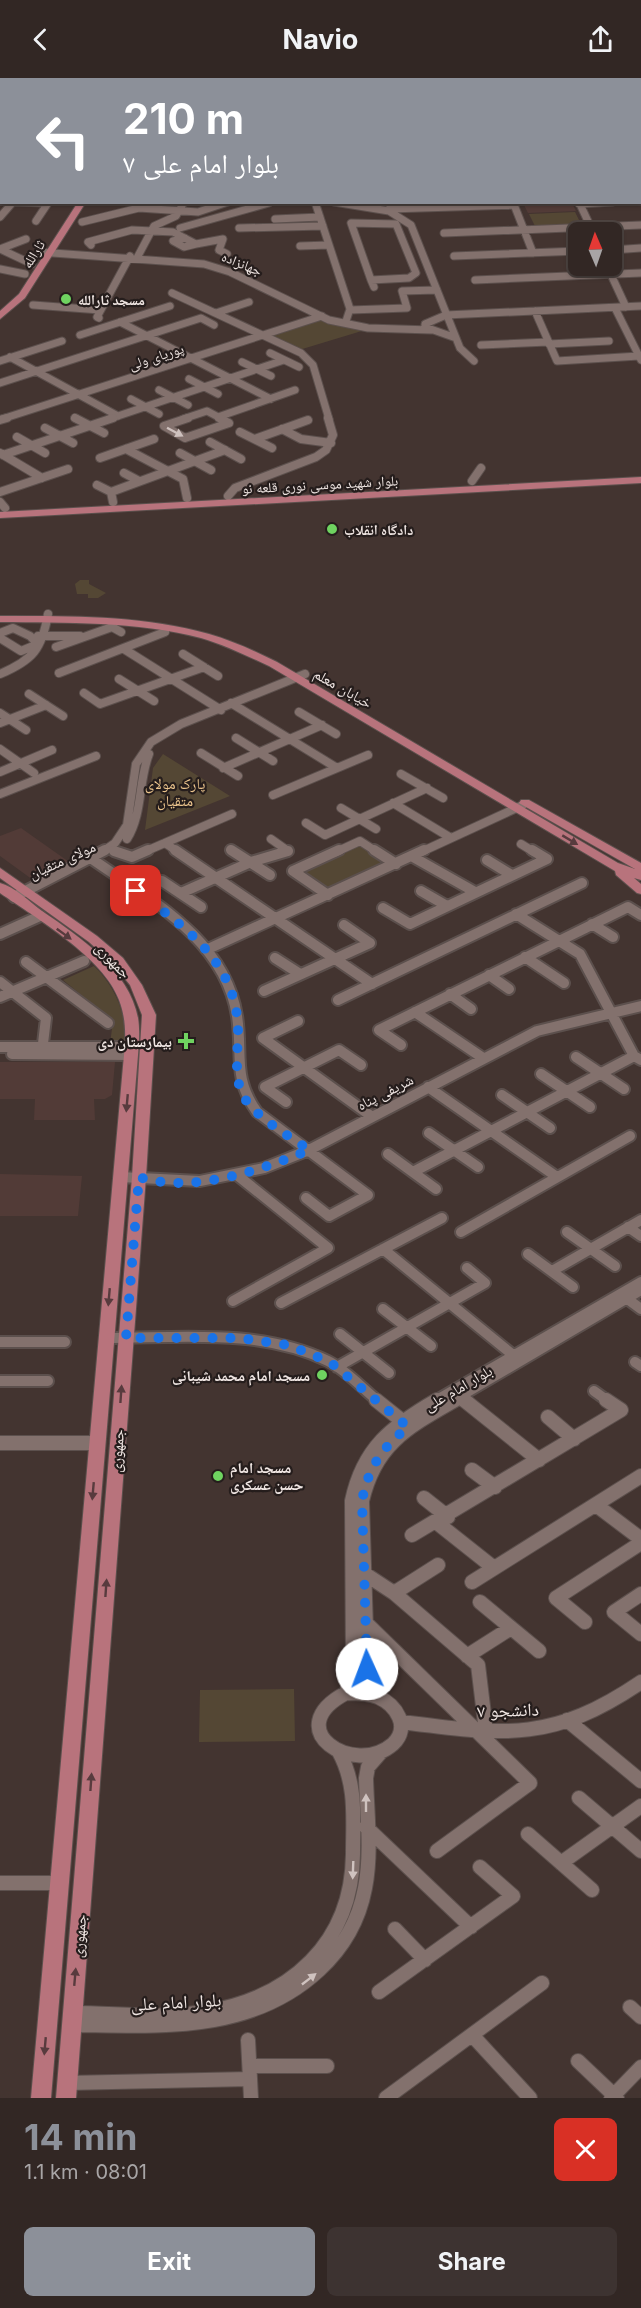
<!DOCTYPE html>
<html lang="en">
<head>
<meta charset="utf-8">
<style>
	body { margin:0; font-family:Inter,"Noto Naskh Arabic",sans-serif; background:#3d3331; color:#f1f3f6; height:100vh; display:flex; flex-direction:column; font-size:22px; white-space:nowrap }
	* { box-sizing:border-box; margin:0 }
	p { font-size:20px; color:#a8a5a6 }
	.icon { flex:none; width:33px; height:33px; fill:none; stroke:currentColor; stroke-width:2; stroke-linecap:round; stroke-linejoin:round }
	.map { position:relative; height:2020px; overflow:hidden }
	.drawer { display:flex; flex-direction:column; background:#322724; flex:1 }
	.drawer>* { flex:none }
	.hud { position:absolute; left:0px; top:0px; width:642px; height:126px; box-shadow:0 2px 4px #0004,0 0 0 2px #4d4441; background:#8c9099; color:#fff; overflow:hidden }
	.needle { width:39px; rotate:358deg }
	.fabs { position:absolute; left:568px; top:144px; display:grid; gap:12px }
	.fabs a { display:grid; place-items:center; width:54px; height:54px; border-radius:9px; background:#322724; box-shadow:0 2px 4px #0004,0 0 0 2px #4d4441; font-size:30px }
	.pin { position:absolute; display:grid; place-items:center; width:51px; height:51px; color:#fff; margin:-26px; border-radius:12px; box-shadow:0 3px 9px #0006 }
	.me { position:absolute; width:66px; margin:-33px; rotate:358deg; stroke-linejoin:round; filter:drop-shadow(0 0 4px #0008) }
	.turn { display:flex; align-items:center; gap:21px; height:126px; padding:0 24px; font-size:27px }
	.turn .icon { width:78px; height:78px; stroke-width:2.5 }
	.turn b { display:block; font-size:42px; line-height:51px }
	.round { display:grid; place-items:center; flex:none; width:63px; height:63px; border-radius:9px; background:#3d3331 }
	.summary { display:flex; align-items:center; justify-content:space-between; height:102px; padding:0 24px }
	h1 { font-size:36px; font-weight:700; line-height:45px; color:#8c9099 }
	.action { display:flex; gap:12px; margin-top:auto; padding:12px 24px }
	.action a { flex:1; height:69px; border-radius:9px; background:#8c9099; color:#fff; font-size:24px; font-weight:700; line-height:69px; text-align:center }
	.action a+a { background:#3d3331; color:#f1f3f6 }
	header { display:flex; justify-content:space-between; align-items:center; height:78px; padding:0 24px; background:#322724; font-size:27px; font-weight:700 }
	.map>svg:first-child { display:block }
	.built { fill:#523b37 }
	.green { fill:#544734 }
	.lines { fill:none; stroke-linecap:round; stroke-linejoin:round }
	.minor-far3-casing { stroke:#5c504d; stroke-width:9 }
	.minor-far2-casing { stroke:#5c504d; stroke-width:10 }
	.minor-far1-casing { stroke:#5c504d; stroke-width:14 }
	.minor-casing { stroke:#5c504d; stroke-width:16 }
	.major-casing { stroke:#5c504d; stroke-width:2 }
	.minor-far3 { stroke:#83716d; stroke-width:7 }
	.minor-far2 { stroke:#83716d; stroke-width:8 }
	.minor-far1 { stroke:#83716d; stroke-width:10 }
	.minor { stroke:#83716d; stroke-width:14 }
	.major { fill:#b8737c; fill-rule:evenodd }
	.oneway { fill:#cfc2bf }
	.oneway2 { fill:#583b3e }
	.route { stroke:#1a73e8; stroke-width:10; stroke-dasharray:0 18 }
	.poi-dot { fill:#6fd360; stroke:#251d1c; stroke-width:2 }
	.labels { text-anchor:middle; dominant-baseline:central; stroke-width:4.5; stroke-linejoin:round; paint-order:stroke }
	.far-street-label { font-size:14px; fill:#efe5e2; stroke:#251d1c }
	.far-poi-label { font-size:14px; font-weight:bold; fill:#efe5e2; stroke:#251d1c; text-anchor:start }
	.street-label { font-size:15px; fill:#efe5e2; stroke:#251d1c }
	.park-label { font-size:15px; fill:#ecc58d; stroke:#251d1c }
	.poi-label { font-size:15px; font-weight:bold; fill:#efe5e2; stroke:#251d1c; text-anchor:end }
	.near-street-label { font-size:18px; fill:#efe5e2; stroke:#251d1c }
</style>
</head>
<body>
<header><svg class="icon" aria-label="back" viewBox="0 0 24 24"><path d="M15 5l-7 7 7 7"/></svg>Navio<svg class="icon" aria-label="share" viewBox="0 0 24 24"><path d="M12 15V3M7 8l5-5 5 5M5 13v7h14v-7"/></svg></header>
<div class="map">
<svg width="641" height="2020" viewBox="0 0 641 2020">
	<rect width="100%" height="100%" fill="#433430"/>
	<path class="built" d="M523 125H572L576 133 528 135Z
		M21 750 72 786 33 802 0 778V758Z
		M0 984H115L112 1017 105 1021H94L95 1042H34L35 1021H0Z
		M0 1096 82 1098 78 1138H0Z"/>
	<path class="green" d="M575 134 581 146 535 148 529 136Z
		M316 242H323L365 252 299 272 270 258Z
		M80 502H89V506L106 515 98 520H88V516H77L75 506Z
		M163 676 230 718 145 752 153 690Z
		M359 766 386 784 327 812 300 793Z
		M94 888C114 907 128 937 124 964L110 966 113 943 63 902Z
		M294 1611 295 1663 199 1664 200 1612Z"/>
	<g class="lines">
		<g class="minor-far3-casing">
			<path id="minor-far3" d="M54 0 81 2
				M228 0 256 2
				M367 0 394 2
				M10 124 48 125
				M315 124 350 231 346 243
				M334 124 389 133 411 147 460 270 474 283
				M513 124 533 175
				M579 124 593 154
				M579 126 613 124
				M389 131 514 127
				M0 139 13 124
				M275 141 320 139
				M36 143 48 125
				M82 144 139 130 198 134 228 124
				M351 145 396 146 416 195 409 200 371 202Z
				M180 150 269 125
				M239 150 323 148
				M444 155 641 147
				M185 160 173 163 184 169 196 166
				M91 167 88 164 132 152 173 154 196 166 223 161 219 172 227 176
				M300 168 329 167
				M0 171 32 186
				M0 171 26 161
				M612 172 641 170
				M39 174 204 186 230 194 329 242 368 250 431 252
				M138 178 154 148 176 138 184 124
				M454 178 579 173
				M607 188 626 229
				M0 191 25 196
				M371 202 374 209
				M475 202 641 195
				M172 215 301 275 313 287 329 341
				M33 227 100 232
				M615 230 641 282
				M350 232 407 230 402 213 437 212
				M535 233 557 283 639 278
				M216 235 249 224
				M99 240 97 239 130 178
				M120 244 271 321
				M80 257 170 228
				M456 260 425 249V246L446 237 641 228
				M549 266 609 263
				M481 267 548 264
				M270 275 299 289
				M10 279 118 338
				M0 283 62 263
				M242 284 271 298
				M189 301 218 316
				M0 305 201 240 214 247
				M159 312 188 327
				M131 321 159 336
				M218 339 295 312
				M75 340 77 341
				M2 341 322 238
				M109 341 284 282
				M183 341 207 333 222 341"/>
		</g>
		<g class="minor-far2-casing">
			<path id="minor-far2" d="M75 340 104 355
				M188 340 164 348 185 360 229 345 219 340
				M0 342 7 340
				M45 350 73 365
				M282 351 301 361 331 365
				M240 354 272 370
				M17 359 45 375
				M255 361 308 342
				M210 364 241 381
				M126 371 183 401 187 420
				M0 375 42 400
				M180 375 211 392
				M3 377 113 340
				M100 380 154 361
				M124 395 139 403
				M472 403 481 390
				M97 407 111 414 113 424
				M0 414 68 391
				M111 414 225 372
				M228 418 235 410 316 379 326 372 333 357 328 340
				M0 424 5 430
				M0 555 13 550 30 558 38 566 21 573 0 560
				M38 558H80
				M56 569 112 549 121 554
				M124 571 221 632
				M183 576 218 598
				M59 595 165 554
				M0 596C33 582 42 571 48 536
				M119 601 154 623
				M84 615 100 626 204 589
				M29 616 63 638
				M231 625 337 690
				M299 634 336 656
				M0 635 26 652
				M0 645 46 627
				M236 660 273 683
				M0 671 34 695
				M201 675 238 698
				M223 690 322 647
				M0 694 52 672
				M401 696 443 720
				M0 716 96 678
				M273 717 368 677
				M393 725 451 760
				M341 730 376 751
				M306 745 325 757 427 710
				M127 761C143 735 138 704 149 676
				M271 761 288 773
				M165 765 178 774
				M521 766 534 774
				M231 772 234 774
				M114 773 116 774
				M102 774 115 765 127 747 136 686 151 664 181 646 305 596
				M144 774 232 736
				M286 774 288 773
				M336 774 360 763 377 774
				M421 774 523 727"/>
		</g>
		<g class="minor-far1-casing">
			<path id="minor-far1" d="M175 772 372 906
				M231 772 270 797
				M374 772 396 786
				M532 772 547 781
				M114 773 132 779 148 772
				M413 779 475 814
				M92 781C149 821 225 861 237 938 243 976 232 999 257 1034L368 1117 329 1138 306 1120
				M487 782 510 796
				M293 793 339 772
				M293 793 328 817
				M162 803 201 829
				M421 813 447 828
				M181 815 251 784 288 773
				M14 819 105 772
				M383 830 410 846 547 781
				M516 836 580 876 634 978 641 982
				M592 846 613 859
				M344 847 370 865
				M0 856 40 838
				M208 871 424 772
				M525 879 564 905
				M275 880 300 896
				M26 884 108 945
				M489 897 509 911
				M0 904 46 940 42 974
				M264 913 370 865
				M450 916 471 931
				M0 919 84 883
				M338 922 582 805
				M415 934 483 980
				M298 943 263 960 371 1038
				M401 967 379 952 628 829 641 837
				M0 969H131
				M12 976 131 977
				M576 979 624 1011
				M541 996 590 1029
				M428 1009 557 1099
				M502 1017 550 1050
				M286 1024 265 1009 339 972 361 987
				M429 1055 478 1089
				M388 1076 436 1111
				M413 1094 634 978
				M120 1099 200 1103 264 1090 309 1072 537 953 641 928
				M628 1149 641 1158
				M461 1154 630 1058
				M567 1154 615 1188
				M383 1171 518 1281
				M528 1176 573 1209
				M552 1193 641 1142
				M622 1217 641 1231
				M233 1223 328 1170 237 1097
				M281 1225 442 1140
				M383 1231 431 1268
				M340 1256 389 1295
				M106 1260C180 1260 260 1250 328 1283 346 1292 362 1310 378 1323
				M0 1264H65
				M635 1284 641 1288
				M337 1289 485 1205 467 1190
				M0 1303H48
				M594 1313 608 1323
				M455 1314 466 1323
				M435 1323 641 1204
				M452 1323 641 1212"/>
		</g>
		<g class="minor-casing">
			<path id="minor" d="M376 1322 406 1346
				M464 1322 539 1382
				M548 1339 574 1361
				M0 1365H97
				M472 1392 495 1409
				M424 1420 448 1439
				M596 1427 641 1461
				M436 1444 494 1490
				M412 1457 621 1332 606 1322
				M362 1494 394 1515 478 1587 486 1653
				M472 1504 641 1398
				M394 1515 438 1487
				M641 1516 614 1534 641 1556
				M480 1524 539 1573
				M585 1544 556 1520 641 1465
				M366 1545 530 1705 437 1773
				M467 1578 511 1550
				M346 1615 353 1595 352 1423C363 1370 392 1348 437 1322
				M346 1615C357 1615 368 1615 378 1619 396 1627 411 1649 393 1666 354 1700 278 1651 346 1615Z
				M368 1615 362 1423C375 1366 408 1349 455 1322
				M567 1642 641 1703
				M401 1644C504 1657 551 1665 641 1604
				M579 1720 641 1773
				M366 1749 471 1849
				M528 1756 592 1812
				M561 1785 641 1728
				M0 1805H58
				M395 1851 425 1882
				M379 1914 513 1818 480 1789
				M630 1929 641 1939
				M73 1935C117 1935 162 1941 205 1934 291 1920 352 1865 353 1776 353 1740 357 1707 339 1674
				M72 1947C159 1948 250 1956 319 1892 343 1870 359 1842 365 1810 372 1774 367 1736 366 1700L368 1689 382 1673
				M472 1957 530 2020
				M248 1962 251 2020
				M578 1983 617 2020
				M250 1988H327
				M67 2005 250 2001
				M386 2020 542 1905
				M611 2020 641 1989"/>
		</g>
		<g class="major-casing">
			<path id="major" d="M147 0H155L146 2Z
				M158 0H166L157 2Z
				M629 0H637V2H629Z
				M641 10V17H640V10Z
				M640 35H641V40H640Z
				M640 54H641V59H640Z
				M78 124H86L25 220 0 241V233L19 216Z
				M641 399V405L0 440V434Z
				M0 538C70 538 141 537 209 556 233 563 255 573 277 584L618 785 635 791 519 725 521 722H529L641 785V802L634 800 641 806V816L637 815 616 797 615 793 269 588C247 578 225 567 201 560 136 543 67 545 0 544Z
				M0 790 97 858 123 880 142 907 156 937 146 1099 76 2020H56L132 1099 142 937 130 907 113 886 89 864 0 800Z
				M0 805C15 809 30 824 42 833 80 859 129 892 138 940 140 952 139 965 138 977L51 2020H31L124 977C126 958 126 940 119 922 104 880 36 840 0 815Z"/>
		</g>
		<use href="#minor-far3" class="minor-far3"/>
		<use href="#minor-far2" class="minor-far2"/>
		<use href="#minor-far1" class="minor-far1"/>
		<use href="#minor" class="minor"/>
		<use href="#major" class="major"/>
	</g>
	<defs><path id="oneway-solid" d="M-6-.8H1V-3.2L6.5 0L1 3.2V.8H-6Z" transform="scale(1.5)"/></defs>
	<g class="oneway">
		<use href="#oneway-solid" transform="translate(175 354) rotate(28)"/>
		<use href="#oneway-solid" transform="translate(366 1725) rotate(-90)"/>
		<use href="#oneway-solid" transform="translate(353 1792) rotate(92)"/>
		<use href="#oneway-solid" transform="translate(309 1901) rotate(-38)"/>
	</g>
	<g class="oneway2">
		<use href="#oneway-solid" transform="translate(570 762) rotate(31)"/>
		<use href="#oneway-solid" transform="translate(64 856) rotate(36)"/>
		<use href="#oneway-solid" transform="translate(127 1025) rotate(95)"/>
		<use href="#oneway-solid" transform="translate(109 1219) rotate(95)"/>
		<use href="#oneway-solid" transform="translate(121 1316) rotate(-86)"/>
		<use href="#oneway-solid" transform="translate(93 1413) rotate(95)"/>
		<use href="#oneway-solid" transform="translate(106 1510) rotate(-86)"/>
		<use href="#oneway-solid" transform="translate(91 1704) rotate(-86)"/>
		<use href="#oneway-solid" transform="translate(75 1899) rotate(-85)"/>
		<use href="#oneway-solid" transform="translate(45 1968) rotate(95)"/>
	</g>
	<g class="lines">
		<path class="route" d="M136 813C185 849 238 885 238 954 238 974 233 1003 245 1021 260 1042 288 1057 309 1072 260 1093 191 1116 139 1099L126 1260H239L288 1267 330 1284 408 1349C382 1370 368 1390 362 1423L367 1591"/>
	</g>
	<g class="poi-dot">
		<circle cx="66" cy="221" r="6"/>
		<circle cx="332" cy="451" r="6"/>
		<path d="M183 954h6v6h6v6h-6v6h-6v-6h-6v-6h6z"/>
		<circle cx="322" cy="1297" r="6"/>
		<circle cx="218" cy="1398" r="6"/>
	</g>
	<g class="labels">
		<g class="far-street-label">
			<text transform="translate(33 176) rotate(-58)">ثارالله</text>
			<text transform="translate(242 185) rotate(22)">جهانزاده</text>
			<text transform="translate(156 278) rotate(-18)">پوریای ولی</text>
			<text transform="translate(320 406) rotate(-3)">بلوار شهید موسی نوری قلعه نو</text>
		</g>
		<g class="far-poi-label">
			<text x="78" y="221">مسجد ثارالله</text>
			<text x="344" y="451">دادگاه انقلاب</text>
		</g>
		<g class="street-label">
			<text transform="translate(343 610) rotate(30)">خیابان معلم</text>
			<text transform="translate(62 782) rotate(-24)">مولای متقیان</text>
			<text transform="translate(113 882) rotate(46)">جمهوری</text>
			<text transform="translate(385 1014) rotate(-27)">شریفی پناه</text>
			<text transform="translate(458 1310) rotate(-30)">بلوار امام علی</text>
			<text transform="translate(117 1373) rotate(-86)">جمهوری</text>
			<text transform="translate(79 1858) rotate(-85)">جمهوری</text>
		</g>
		<g class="park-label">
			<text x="175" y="705">پارک مولای<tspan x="175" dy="17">متقیان</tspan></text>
		</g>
		<g class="poi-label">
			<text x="172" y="963">بیمارستان دی</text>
			<text x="310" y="1297">مسجد امام محمد شیبانی</text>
			<text x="230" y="1389" text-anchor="start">مسجد امام<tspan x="230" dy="17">حسن عسکری</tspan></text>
		</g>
		<g class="near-street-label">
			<text transform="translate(508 1632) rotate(-2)">دانشجو ۷</text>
			<text transform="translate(176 1924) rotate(-3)">بلوار امام علی</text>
		</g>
	</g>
</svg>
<div class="fabs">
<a><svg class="needle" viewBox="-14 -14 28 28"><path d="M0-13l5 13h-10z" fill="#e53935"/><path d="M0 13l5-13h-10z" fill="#a8a5a6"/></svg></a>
</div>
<div class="pin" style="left:136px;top:813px;background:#d93025"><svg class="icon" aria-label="arrive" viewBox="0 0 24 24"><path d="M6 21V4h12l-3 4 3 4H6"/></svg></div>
<svg class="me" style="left:367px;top:1591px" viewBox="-20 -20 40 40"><circle r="19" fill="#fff"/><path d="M0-13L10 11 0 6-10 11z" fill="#1a73e8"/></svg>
<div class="hud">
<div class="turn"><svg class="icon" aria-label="left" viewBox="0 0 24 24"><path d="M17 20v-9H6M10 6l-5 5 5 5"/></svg><div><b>210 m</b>بلوار امام علی ۷</div></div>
</div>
</div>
<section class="drawer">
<div class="summary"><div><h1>14 min</h1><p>1.1 km · 08:01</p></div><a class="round" style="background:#d93025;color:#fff"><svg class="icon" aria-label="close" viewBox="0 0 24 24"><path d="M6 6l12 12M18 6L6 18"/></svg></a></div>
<div class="action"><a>Exit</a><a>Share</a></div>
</section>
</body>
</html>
